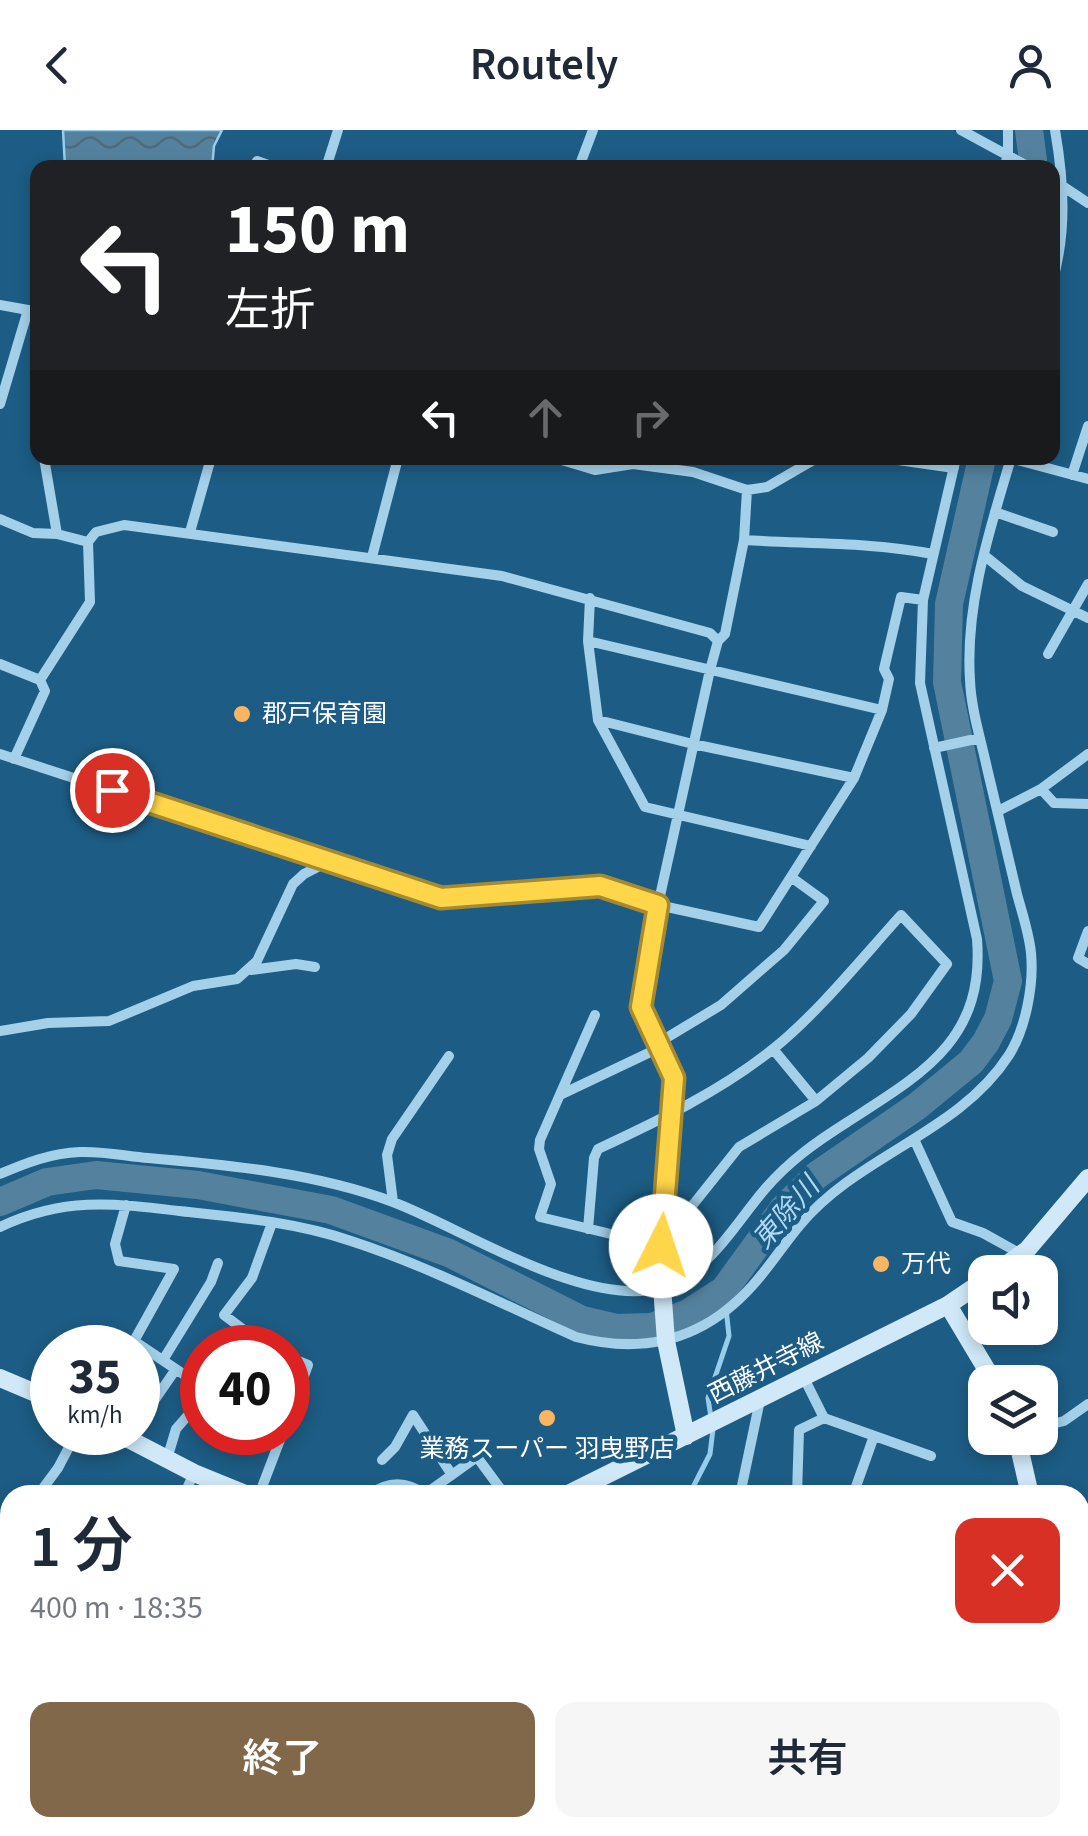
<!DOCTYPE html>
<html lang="ja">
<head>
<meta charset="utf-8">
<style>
	body { margin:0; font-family:"Source Sans 3","Noto Sans JP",sans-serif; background:#f6f6f7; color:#1f2937; height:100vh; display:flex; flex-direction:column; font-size:38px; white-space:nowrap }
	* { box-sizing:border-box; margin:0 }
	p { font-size:32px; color:#747a83 }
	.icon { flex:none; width:55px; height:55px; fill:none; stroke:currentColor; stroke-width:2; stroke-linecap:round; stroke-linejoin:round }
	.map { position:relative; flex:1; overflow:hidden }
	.drawer { position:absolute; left:0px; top:1355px; width:1090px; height:352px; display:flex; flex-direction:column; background:#fff; border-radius:30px 30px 0 0; box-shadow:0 5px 15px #0003 }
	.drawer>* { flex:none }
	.banner { position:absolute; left:30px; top:30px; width:1030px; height:305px; border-radius:20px; box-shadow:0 5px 15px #0003; background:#202124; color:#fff; overflow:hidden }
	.tools { position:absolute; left:968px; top:1125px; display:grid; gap:20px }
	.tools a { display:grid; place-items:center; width:90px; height:90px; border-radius:20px; background:#fff; box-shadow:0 5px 15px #0003; font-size:50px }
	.speed { position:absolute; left:30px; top:1195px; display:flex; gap:20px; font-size:50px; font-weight:700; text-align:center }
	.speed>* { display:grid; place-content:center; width:130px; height:130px; border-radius:50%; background:#fff; box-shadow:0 5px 15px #0003; line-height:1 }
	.speed small { font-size:25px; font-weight:400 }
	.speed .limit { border:15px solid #d22; background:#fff; color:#111 }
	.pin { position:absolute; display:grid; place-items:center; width:85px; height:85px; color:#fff; margin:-42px; border:5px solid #fff; border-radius:50%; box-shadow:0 2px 10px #0007 }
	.me { position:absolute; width:110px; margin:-55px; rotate:4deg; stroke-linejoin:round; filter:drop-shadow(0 0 8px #0008) }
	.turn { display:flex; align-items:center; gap:35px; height:210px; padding:0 30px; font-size:45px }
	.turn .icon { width:130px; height:130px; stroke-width:2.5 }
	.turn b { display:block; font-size:70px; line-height:85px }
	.lanes { display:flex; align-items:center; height:95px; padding:0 30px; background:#0003; justify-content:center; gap:50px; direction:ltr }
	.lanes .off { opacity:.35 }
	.round { display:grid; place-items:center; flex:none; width:105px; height:105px; border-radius:20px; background:#f6f6f7 }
	.headline { display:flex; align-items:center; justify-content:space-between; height:170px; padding:0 30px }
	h1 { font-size:60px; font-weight:600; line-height:75px }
	.primary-button { display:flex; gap:20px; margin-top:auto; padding:20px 30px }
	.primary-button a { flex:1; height:115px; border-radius:20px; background:#82684a; color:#fff; font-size:40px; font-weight:600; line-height:115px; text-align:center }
	.primary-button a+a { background:#f6f6f7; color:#1f2937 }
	header { display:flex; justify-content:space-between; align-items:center; height:130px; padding:0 30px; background:#fff; font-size:45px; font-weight:600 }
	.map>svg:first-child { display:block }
	.water { fill:url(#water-waves); stroke:#97cdec; stroke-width:2.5 }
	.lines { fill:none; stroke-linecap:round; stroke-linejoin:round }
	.stream { stroke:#97cdec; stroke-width:5 }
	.river { stroke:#54829e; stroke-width:28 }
	.street { stroke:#a4d0ea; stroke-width:10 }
	.secondary { stroke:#d0e8f8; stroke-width:18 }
	.route-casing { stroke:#a68a30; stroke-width:25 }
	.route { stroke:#ffd54a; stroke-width:18 }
	.poi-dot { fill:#fab562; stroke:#1d5c84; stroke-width:4 }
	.labels { text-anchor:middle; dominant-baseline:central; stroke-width:9; stroke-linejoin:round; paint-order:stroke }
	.poi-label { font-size:25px; fill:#fff; stroke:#1d5c84; text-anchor:start }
	.street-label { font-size:25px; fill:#fff; stroke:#1d5c84 }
	.water-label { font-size:28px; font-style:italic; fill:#afd9f2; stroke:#1d5c84 }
</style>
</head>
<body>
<header><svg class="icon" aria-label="back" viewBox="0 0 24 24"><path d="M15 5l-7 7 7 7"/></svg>Routely<svg class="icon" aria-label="person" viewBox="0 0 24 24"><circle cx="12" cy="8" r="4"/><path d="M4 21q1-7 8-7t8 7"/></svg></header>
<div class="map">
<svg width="1088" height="1706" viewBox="0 0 1088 1706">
	<defs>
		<pattern id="water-waves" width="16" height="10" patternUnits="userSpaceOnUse" patternTransform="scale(2.5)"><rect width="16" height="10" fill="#54829e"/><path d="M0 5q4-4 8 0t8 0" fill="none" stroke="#506a79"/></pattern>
	</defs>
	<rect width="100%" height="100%" fill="#1d5c84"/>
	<path class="water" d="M63 0H222L214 16 212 38 65 37Z"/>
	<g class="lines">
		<path class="stream" d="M711 1288 708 1268 729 1206 724 1160
			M689 1365 710 1324 713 1299
			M539 1706 548 1698"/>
		<path class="river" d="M1029 0 1034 38
			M0 1072 47 1052 96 1045 198 1055 331 1080 449 1123 582 1190 616 1198 652 1197 688 1183 724 1160 783 1079 817 1045 916 977 971 932 986 912 998 889 1008 851 947 552 949 474 982 328"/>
		<path class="street" d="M961 0 1031 38
			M257 31 277 38
			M579 37 593 0
			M326 38 338 0
			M1004 38 1008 25V0
			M1052 49 1088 73
			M1052 153C1067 102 1064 52 1055 0
			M0 175 28 180
			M0 274 28 180H38
			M44 328 57 404
			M555 328 595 340 633 334 693 342 747 360 767 357 817 328
			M884 328 954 338
			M1010 328 1088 349
			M1072 345 1088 296
			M995 382 1053 402
			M0 389 33 403 57 404 88 412 96 402 124 395 502 446 710 503 718 511
			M190 402 211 328
			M744 410C808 414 871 412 933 424
			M985 426 1022 456 1088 488
			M372 427 398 328
			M590 468 588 511 598 590 645 677 811 716
			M1048 524 1088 454
			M0 534 40 550 45 561 14 629
			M40 550 90 472 88 412
			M882 580 889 549 884 539 901 467 923 470
			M598 590 693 614 854 648
			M934 618 980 608
			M0 624 441 768 600 756 658 775 759 797 854 648 882 580 588 511
			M1041 659 1054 673 1088 674
			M998 681 1041 659 1088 624
			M658 775 710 540 718 511 725 504 744 410 747 360
			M1088 801 1078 828 1088 834
			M251 840 296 834 315 837
			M595 885 540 1010 539 1019 551 1054 540 1087 661 1116
			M0 901 48 893 109 891 193 856 237 849 257 831 293 754 304 744 329 731
			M658 913 721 875 784 820 824 771 791 747
			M773 919 816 971
			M560 965 659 918
			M914 1009 952 1092 983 1103 1021 1124
			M0 1044C26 1033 51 1023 80 1022 102 1021 126 1026 148 1028 229 1035 316 1043 393 1072 462 1098 589 1181 663 1157 711 1141 734 1095 765 1059 789 1031 816 1012 846 993 922 944 985 910 977 809L920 553 923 470 956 328
			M393 1072 387 1025 392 1009 449 926
			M126 1075 115 1114 119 1131 174 1139 134 1211
			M0 1097C63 1067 112 1073 179 1081 236 1087 296 1092 351 1111 428 1136 502 1174 576 1207 645 1225 705 1209 753 1155 770 1136 784 1114 800 1095 858 1025 959 1003 1009 925 1026 898 1034 854 1031 823 1029 803 1022 783 1017 764 1007 722 997 680 987 638 981 610 971 579 970 550 965 474 990 399 1011 328
			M588 1099 594 1028 598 1019C658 991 721 961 773 919 817 884 863 827 901 785L947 834 911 884 868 928 816 971 739 1017 676 1096 662 1103
			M129 1218 134 1211 201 1256
			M238 1218 251 1205
			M268 1218 224 1185 252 1148 272 1093
			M288 1227 308 1235 288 1290
			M163 1230 211 1152 218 1133
			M804 1248 824 1288 931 1326
			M138 1294 176 1239
			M1040 1297 1064 1291 1088 1274
			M167 1329 176 1299 197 1275 202 1255
			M382 1330 395 1317 413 1285 452 1345
			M425 1364 477 1327 505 1365
			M38 1365 58 1338 77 1302
			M184 1365 194 1343
			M259 1365 283 1302
			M369 1365C389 1350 407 1351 426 1365
			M740 1365 760 1270
			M797 1365 799 1300 824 1288
			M853 1365 874 1306
			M0 1466 10 1441
			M0 1503 10 1504
			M0 1595 10 1600
			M69 1698 90 1706
			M228 1698 240 1706
			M393 1698 417 1706
			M953 1698 957 1706
			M1062 1698 1067 1706
			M101 1706 105 1698
			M346 1706 356 1698
			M801 1706 806 1698"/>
		<path class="secondary" d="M658 775 641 877 674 947 661 1109 662 1157 666 1211 686 1306
			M996 1142 1027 1120 1088 1048
			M948 1175 994 1252
			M0 1248 52 1270
			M115 1302 194 1343 248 1365
			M1017 1308 1030 1365
			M566 1365 948 1175 985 1150
			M1080 1575 1088 1609"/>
	</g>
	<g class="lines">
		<g class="route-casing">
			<path id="route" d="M112 660 441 768 600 756 658 775 641 877 674 948 661 1116"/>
		</g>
		<use href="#route" class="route"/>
	</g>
	<g class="poi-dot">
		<circle cx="242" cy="584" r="10"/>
		<circle cx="881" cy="1134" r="10"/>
		<circle cx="547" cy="1288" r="10"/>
	</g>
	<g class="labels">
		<g class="poi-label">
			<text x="262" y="584">郡戸保育園</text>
			<text x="901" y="1134">万代</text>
			<text x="547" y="1319" text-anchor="middle">業務スーパー 羽曳野店</text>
		</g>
		<g class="street-label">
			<text transform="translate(766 1238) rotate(-27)">西藤井寺線</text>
		</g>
		<g class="water-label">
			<text transform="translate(786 1083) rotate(-49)">東除川</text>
		</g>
	</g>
</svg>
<div class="tools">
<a><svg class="icon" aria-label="sound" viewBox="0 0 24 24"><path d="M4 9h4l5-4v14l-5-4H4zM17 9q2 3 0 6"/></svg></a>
<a><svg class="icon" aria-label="layers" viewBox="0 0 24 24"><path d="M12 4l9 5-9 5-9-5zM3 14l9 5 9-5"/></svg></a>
</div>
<div class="speed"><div>35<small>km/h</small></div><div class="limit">40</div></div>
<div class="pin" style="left:112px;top:660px;background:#d93025"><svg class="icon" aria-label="arrive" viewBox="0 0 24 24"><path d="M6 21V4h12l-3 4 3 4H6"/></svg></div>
<svg class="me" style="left:661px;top:1116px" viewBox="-20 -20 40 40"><circle r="19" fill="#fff"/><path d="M0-13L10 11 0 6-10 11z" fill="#ffd54a"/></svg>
<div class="banner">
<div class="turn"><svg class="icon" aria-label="left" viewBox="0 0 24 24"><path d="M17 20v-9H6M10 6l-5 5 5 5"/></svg><div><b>150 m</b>左折</div></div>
<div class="lanes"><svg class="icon" aria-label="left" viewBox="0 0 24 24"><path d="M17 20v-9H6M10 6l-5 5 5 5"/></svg><svg class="icon off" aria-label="ahead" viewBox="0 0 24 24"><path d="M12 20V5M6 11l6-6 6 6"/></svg><svg class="icon off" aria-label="right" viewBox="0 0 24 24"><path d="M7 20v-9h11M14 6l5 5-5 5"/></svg></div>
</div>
<section class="drawer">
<div class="headline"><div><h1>1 分</h1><p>400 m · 18:35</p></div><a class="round" style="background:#d93025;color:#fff"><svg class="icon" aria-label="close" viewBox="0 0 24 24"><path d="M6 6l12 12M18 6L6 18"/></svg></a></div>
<div class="primary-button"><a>終了</a><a>共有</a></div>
</section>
</div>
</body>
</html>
